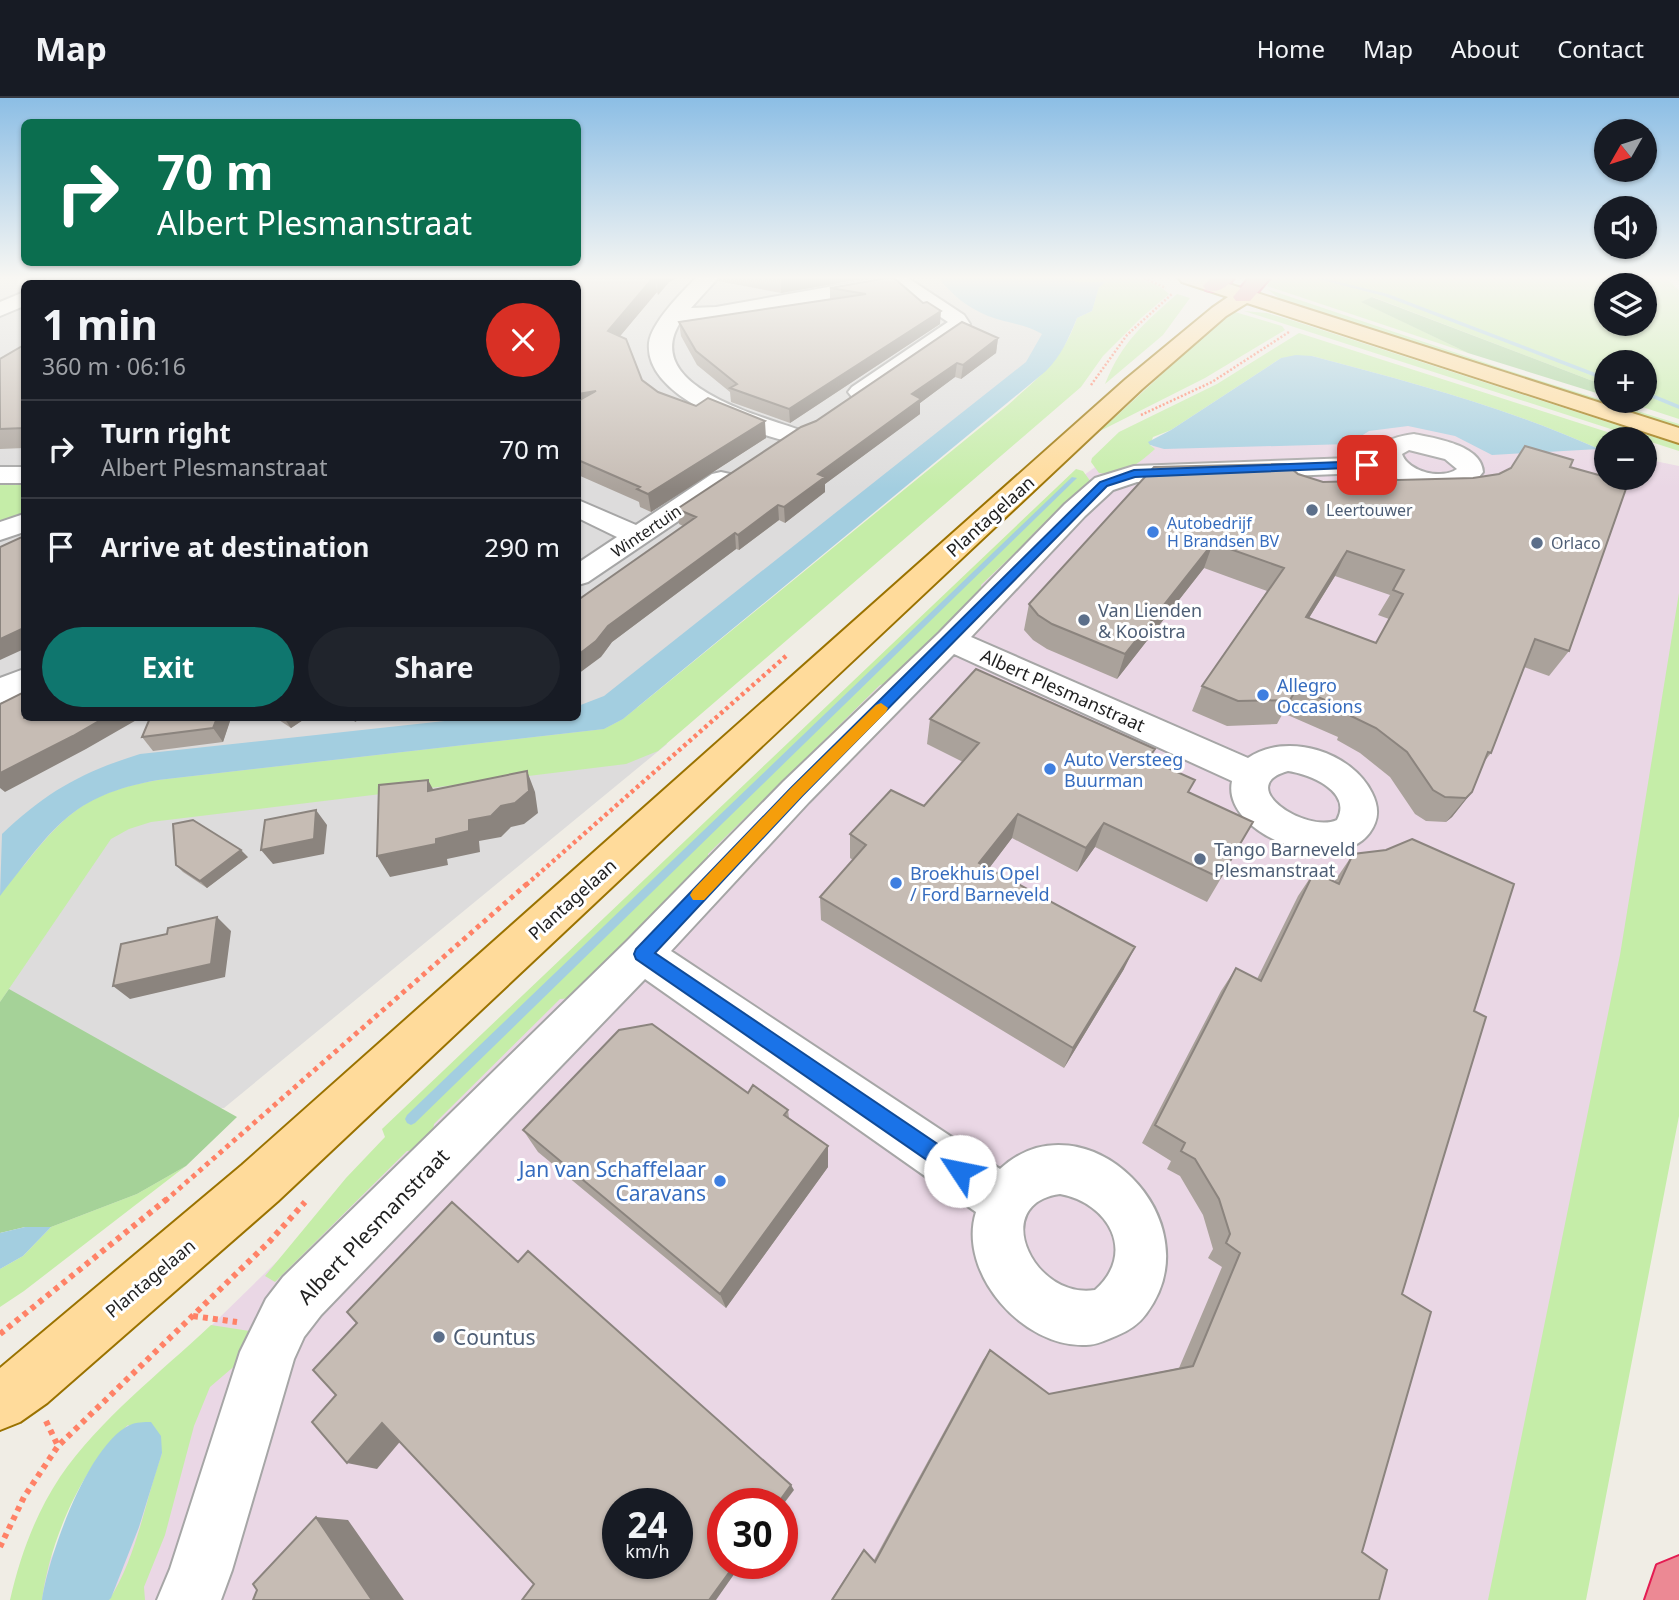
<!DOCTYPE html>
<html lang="en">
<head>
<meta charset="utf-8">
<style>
	body { margin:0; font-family:"Noto Sans",sans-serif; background:#20242c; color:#f1f3f6; height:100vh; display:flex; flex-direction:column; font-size:26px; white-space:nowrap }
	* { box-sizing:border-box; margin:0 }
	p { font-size:23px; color:#9ea1a6 }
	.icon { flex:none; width:38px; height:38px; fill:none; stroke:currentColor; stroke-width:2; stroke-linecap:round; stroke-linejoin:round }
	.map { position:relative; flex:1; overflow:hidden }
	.drawer { position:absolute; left:21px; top:182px; width:560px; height:441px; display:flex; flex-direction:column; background:#171b24; border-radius:10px; box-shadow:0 2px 5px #0004 }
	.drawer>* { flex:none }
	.guide { position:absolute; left:21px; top:21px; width:560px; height:147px; border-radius:10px; box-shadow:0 2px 5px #0004; background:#0b6e4f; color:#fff; overflow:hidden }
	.needle { width:46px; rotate:231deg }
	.buttons { position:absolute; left:1594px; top:21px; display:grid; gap:14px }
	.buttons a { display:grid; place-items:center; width:63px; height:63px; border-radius:50%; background:#171b24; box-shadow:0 2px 5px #0004; font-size:35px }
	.speed { position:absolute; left:602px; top:1390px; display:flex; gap:14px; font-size:35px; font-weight:700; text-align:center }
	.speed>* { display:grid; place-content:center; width:91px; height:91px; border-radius:50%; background:#171b24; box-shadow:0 2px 5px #0004; line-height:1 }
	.speed small { font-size:18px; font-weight:400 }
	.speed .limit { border:10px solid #d22; background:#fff; color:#111 }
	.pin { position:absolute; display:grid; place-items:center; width:60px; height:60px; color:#fff; margin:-30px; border-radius:14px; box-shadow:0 4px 10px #0006 }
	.me { position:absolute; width:77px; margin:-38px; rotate:304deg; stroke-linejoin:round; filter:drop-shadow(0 0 5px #0008) }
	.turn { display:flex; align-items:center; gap:24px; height:147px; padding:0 21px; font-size:32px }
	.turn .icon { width:91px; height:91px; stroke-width:2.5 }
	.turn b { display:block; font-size:49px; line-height:60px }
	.round { display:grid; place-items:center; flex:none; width:74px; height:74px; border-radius:37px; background:#20242c }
	.overview { display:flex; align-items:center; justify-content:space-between; height:119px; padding:0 21px }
	h1 { font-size:42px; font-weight:700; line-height:52px }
	.action { display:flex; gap:14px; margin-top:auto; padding:14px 21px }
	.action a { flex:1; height:80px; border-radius:42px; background:#0f766e; color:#fff; font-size:28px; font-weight:700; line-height:80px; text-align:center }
	.action a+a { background:#20242c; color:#f1f3f6 }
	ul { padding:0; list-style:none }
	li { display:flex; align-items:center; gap:21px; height:98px; padding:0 21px; border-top:2px solid #363941 }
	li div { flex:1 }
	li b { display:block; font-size:26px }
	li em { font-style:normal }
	header { display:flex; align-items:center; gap:42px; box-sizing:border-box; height:98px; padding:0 35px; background:#171b24; border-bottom:2px solid #363941 }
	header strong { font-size:33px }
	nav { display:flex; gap:38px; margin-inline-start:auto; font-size:24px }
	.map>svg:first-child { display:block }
	.residential { fill:#dddcdc; fill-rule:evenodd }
	.industrial { fill:#ead7e5; fill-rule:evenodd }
	.grass { fill:#c5eda8; fill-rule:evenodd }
	.forest { fill:#a5d298 }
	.water { fill:#a3cee0 }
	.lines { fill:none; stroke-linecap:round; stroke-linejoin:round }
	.stream { fill:#a3cee0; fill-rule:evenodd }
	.minor-casing { stroke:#a6a6a6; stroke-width:4 }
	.major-casing { stroke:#9a7200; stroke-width:4 }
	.highway-casing { stroke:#e41c52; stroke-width:4 }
	.path-far3 { stroke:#ff8267; stroke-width:2.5; stroke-dasharray:2 2; stroke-linecap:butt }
	.path-far2 { stroke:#ff8267; stroke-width:4.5; stroke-dasharray:3.5 3.5; stroke-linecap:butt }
	.path-far1 { stroke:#ff8267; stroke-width:5; stroke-dasharray:4.5 4.5; stroke-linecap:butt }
	.path { stroke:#ff8267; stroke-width:6; stroke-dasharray:5 5; stroke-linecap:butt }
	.minor { fill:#fff; fill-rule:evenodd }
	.major { fill:#ffdb9b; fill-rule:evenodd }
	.highway { fill:#ec8994; fill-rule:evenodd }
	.wall { fill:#aaa29b; fill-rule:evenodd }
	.shaded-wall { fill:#8b847e }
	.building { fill:#c6bcb4; stroke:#8b847e; stroke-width:2; fill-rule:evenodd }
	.route { fill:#1a73e8; stroke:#114b97; stroke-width:2 }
	.slow { fill:#f59e0b }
	.service-dot { fill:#5c6f8a; stroke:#fff; stroke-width:2.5 }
	.shop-dot { fill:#3f7fe0; stroke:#fff; stroke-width:2.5 }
	.labels { text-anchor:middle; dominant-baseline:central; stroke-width:6; stroke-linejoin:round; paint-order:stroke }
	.far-service-label { font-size:16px; fill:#4e5e75; stroke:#fff; text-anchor:start }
	.far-shop-label { font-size:16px; fill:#366cbe; stroke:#fff; text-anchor:start }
	.far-street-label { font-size:16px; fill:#1f1f1f; stroke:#fff }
	.street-label { font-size:18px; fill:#1f1f1f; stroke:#fff }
	.service-label { font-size:18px; fill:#4e5e75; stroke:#fff; text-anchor:start }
	.shop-label { font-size:18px; fill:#366cbe; stroke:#fff; text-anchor:start }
	.near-shop-label { font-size:21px; fill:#366cbe; stroke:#fff; text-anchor:end }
	.near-street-label { font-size:21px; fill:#1f1f1f; stroke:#fff }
	.near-service-label { font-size:21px; fill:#4e5e75; stroke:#fff; text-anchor:start }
</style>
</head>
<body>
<header>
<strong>Map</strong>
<nav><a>Home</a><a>Map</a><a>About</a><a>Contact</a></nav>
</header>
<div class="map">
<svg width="1679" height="1502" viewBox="0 0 1679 1502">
	<rect width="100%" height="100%" fill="#f0ede5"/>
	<path class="residential" d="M0 180H956L1046 230V263L632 604 667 646 224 1010 0 1005ZM24 186H578V620H24Z"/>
	<path class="industrial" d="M1405 327 1606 352V380H1645V361L1679 368V503L1630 816 1491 1502H28L138 1299 1080 380 1098 367 1161 345ZM618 1405H677V1465H618ZM723 1405H782V1465H723Z"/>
	<path class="grass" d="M1064 180C1096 180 1145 171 1169 196L1141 220 1103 258 1081 289 658 653 626 666 151 724 129 731 111 741 0 904C0 886 0 809 0 797 5 786 19 774 27 764 69 711 91 694 158 682L604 631 623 621 1008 307C1039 279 1063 261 1077 220L1092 213 1099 188 1105 184H1077Z
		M1272 180H1666L1679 192V321L1630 305 1631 303H1645V264H1606V288L1373 199 1362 204 1468 255 1267 188ZM1606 187H1645V226H1606Z
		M1267 191 1510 273 1679 326V331L1280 201Z
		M1177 196 1190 200 1163 237 1105 286C1122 244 1144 225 1177 196Z
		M1244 213 1267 215 1291 222 1679 347V353Z
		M1235 214 1282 228 1285 232 1205 280 1100 333 1229 215Z
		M1299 235 1629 341H1606V352L1599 351C1506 309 1410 284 1312 258L1281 260 1171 332 1153 339 1150 347 1155 351C1140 365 1121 379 1099 375L1091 364 1092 360 1119 334 1217 286Z
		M1076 371 1083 373 1091 384 1084 394 1075 395 1030 439 1032 445 1020 450 981 487 982 494 890 585 880 587 808 658 809 663 792 674 708 756V764L573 900 560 901 434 1026 432 1039 418 1052 407 1053 275 1184 265 1178 346 1080 385 1039 382 1031Z
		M0 381H24V418L0 428Z
		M1679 495V1018L1586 1502H1488L1620 857Z
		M186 1068 24 1193 0 1209V1171L23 1158 51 1129 137 1096Z
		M211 1227 256 1234 238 1265 210 1289 194 1328 165 1437 144 1489 145 1502H109C137 1459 145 1403 162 1355L128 1327C82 1367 50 1442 42 1502H10C20 1458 35 1417 60 1379 100 1321 160 1275 211 1227Z"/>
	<path class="forest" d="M1372 199 1606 288V298L1468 255 1361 204Z
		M9 891 237 1019 186 1068 137 1096 51 1129H25L0 1135V904Z"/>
	<path class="water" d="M939 180H1064L1077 184H1106L1099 189 1092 213 1077 220C1069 240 1061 258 1046 273L623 621 604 631 158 682C69 698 53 731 0 798L2 736C46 694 82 674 140 656L472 620H578V608L604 598 1026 264 1042 236C1026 226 1006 225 988 218 967 209 953 198 939 180Z
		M1296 257 1312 258C1410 284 1506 309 1599 351L1492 357 1455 338 1408 328 1369 333 1349 346 1164 351 1150 347 1148 344 1171 332 1281 260Z
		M25 1129H51L23 1158 0 1171V1135Z
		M151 1324 161 1338 162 1355 139 1429 111 1500 109 1502H42C48 1459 88 1346 130 1327 136 1324 144 1324 151 1324Z"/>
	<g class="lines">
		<path class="stream" d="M1314 180H1323L1388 196 1606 279V283L1384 198Z
			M1645 293 1679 307V311L1645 297Z
			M1072 379 1077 380 415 1025 411 1027 407 1025 405 1021 407 1017Z"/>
		<g class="minor-casing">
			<path id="minor" d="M47 180H71L66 186H41Z
				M519 180H540L536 186H515Z
				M696 180H718L691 210 716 209 879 180H908L964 217 970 226 868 299H852L848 294 852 289 948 224 896 189 716 221 681 223C639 287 757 317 800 332L803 337 800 342 791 344C749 334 644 300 649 245 651 225 682 194 696 180Z
				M24 194V208L0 218V204Z
				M1414 336C1434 340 1482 347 1483 374 1463 403 1411 393 1387 374L1137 384 1113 392 1085 418 971 539 1248 660C1287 633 1352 654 1372 695 1377 705 1379 715 1375 725 1351 786 1220 739 1232 683L954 556 809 704 671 853 1000 1071C1084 993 1217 1122 1146 1216 1138 1227 1128 1233 1116 1238 1106 1242 1097 1247 1086 1247 1023 1250 957 1175 976 1114L645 881 321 1217 304 1239 294 1261 232 1472 221 1502H157L170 1471 240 1254 266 1201 283 1179 627 843 783 684 939 535 1065 406 1095 380 1134 368 1378 359 1376 353C1385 341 1400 338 1414 336ZM1409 352 1445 361 1457 371C1442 382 1408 374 1402 356ZM1288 673C1309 676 1353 693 1337 722 1306 736 1233 688 1288 673ZM1060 1096C1109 1105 1137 1155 1095 1192 1034 1202 988 1106 1060 1096Z
				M0 369H24V385H0Z
				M721 374 730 376 734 382 730 388 588 484 578 487V465L617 439 578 420V402L636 427 712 376Z
				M24 416V434L0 442V424Z
				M24 571V596L0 605V580Z"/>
		</g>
		<g class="major-casing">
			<path id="major" d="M1179 180H1210L1679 330V345L1247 205 1226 218 1142 291 278 1103 47 1305 20 1324 0 1332V1270L242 1067 1126 281 1212 210 1228 199 1182 184Z"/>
		</g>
		<g class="highway-casing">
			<path id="highway" d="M1211 180H1234C1227 190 1217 195 1206 192L1203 188Z
				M1249 180H1270L1250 203H1236L1233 199Z
				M1679 1458V1502H1645L1657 1467Z"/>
		</g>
		<path class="path-far3" d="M1144 180 1166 190
			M1091 287 1127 237 1173 195
			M1141 317 1212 284 1289 234"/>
		<path class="path-far2" d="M526 787 786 558"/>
		<path class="path-far1" d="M165 1103 528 785"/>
		<path class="path" d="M193 1218 237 1224
			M0 1236 167 1101
			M46 1323 58 1348
			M0 1449 24 1399 58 1348 270 1143 305 1104"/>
		<use href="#minor" class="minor"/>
		<use href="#major" class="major"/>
		<use href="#highway" class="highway"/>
	</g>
	<path class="wall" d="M542 180H676L669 184 658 197 657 194 620 238 642 282 658 294 766 340 651 414 640 409 639 404 637 403 578 377V186Z
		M718 180H867L781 195 718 183Z
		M887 180 940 226 790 325 731 304 730 294 697 267 681 238 679 224 830 202V190Z
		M998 240 996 255 961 281 955 279 920 305V316L825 386V394L785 425 779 422 739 452 736 451 612 544 601 559 683 428 679 426 677 411 816 323Z
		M24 247V350L0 351V261Z
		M1570 369 1569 553 1549 578 1524 569 1491 655 1484 664 1472 694 1452 719 1446 724 1426 723 1415 716 1390 679 1360 655 1337 642 1338 639 1283 615 1277 626 1227 628 1192 613 1202 588 1267 493 1204 470 1117 581 1047 551 1033 542 1024 532 1029 506 1298 376 1323 384 1473 380ZM1335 478 1390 497 1378 517 1389 521 1376 545 1309 520Z
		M150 620H231L223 644 153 653 142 639Z
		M276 620H306L291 630Z
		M930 621 1151 663 1190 695 1240 748 1207 804 1095 749 1077 774 1012 740 989 770 1124 871 1064 970 821 822 820 799 853 762 850 760V736L924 708 963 664 927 646Z
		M1353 756 1474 913 1402 1196 1362 1454 1379 1502H831L863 1453 864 1452 874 1462 983 1262 990 1252 1049 1296 1179 1270 1222 1169 1208 1160 1213 1151 1203 1117 1180 1078 1167 1071 1171 1063 1142 1045 1221 893 1236 870 1257 881 1298 798 1314 774 1334 784Z
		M248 759 207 790 183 774 176 767Z
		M748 995 788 1012 789 1020 828 1048V1069L726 1210 538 1054 523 1032Z"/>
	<path class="shaded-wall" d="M503 180H518L520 186H495Z
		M653 180H655L657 194 611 249 608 233Z
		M657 180H676L669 184 658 197 656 181Z
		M781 180H867L781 195Z
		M941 213 940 226 790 325 789 311Z
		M998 240 996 255 961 281 963 267Z
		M957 265 955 279 920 305V316L825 386V394L785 425 784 409 818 376 912 296Z
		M596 293 578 313V296Z
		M765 323 766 340 651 414 648 396Z
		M778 407 779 422 739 452 738 437Z
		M735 435 736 451 612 544 601 559 578 576V557L608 528Z
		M1213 445 1204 470 1117 581 1125 556Z
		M1347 453 1335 478 1294 544 1306 519Z
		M24 530V551L0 562V541Z
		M104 620H140L86 651 5 694 0 690V675Z
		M217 620H231L223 644 213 630Z
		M284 620H306L291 630Z
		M353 620H362L355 624Z
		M527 673 535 694 538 715 524 726 511 729 501 739 479 743 480 754 447 761 448 767 390 779 377 758 436 741 469 722Z
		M428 682 440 704 428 693Z
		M1472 694 1452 719 1446 724 1466 700Z
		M316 712 327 727 324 756 273 766 261 752Z
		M1018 716 1012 740 975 789 979 765Z
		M1104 725 1095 749 1077 774 1086 750Z
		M241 752 248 759 207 790 200 783Z
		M217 819 231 833 225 879 130 901 113 888Z
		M1135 849 1124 871 1064 970 1073 950Z
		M828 1048V1069L726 1210 720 1196Z
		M382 1325 409 1333 377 1371 347 1365Z
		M791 1387 794 1392 782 1408V1405H778Z
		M316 1419 348 1422 404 1502H372Z
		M736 1465H742L716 1502H709Z"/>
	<path class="building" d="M141 180H503L495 186H132Z
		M542 180H653L608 233 626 241 642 282 658 294 696 308 708 300 765 323 648 396 637 391 640 389 633 386 578 362V303L596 293 578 296V186H537Z
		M887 180H894L923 205 927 204 941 213 789 311 730 290 737 286 696 253 679 224 866 196 830 190Z
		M962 224 998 240 963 267 957 265 912 296 921 301 818 376 825 379 784 409 778 407 738 437 735 435 608 528 596 543 578 557V502L696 419 677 411 801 329 816 323Z
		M24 247V330L0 331V261Z
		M1525 348 1573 362 1570 369 1606 379V380L1628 385 1569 553 1535 541 1491 655 1488 654 1472 694 1466 700 1445 699 1433 692 1407 654 1376 630 1351 618 1353 614 1297 590 1290 602 1238 603 1202 588 1284 470 1213 445 1125 556 1052 526 1038 517 1029 506 1154 369 1286 366 1298 376 1323 384 1473 380 1499 376 1511 370ZM1347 453 1404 472 1393 492 1403 496 1376 545 1306 519Z
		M24 438V530L0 541V449Z
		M976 571 1155 651 1148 661 1195 682 1188 694 1253 724 1220 780 1104 725 1086 750 1018 716 979 765 1135 849 1073 950 820 799 866 747 850 736 891 692 924 708 979 645 930 621Z
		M24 594V620H104L73 638 0 675V606Z
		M150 620H217L213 630 142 639Z
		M527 673 529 693 515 705 501 708 491 718 469 722V733L436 741V746L377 758 379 687 428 682V693Z
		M316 712 314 741 261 752 265 722Z
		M193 722 241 752 200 783 176 767 173 726Z
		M1412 741 1514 786 1474 913 1486 919 1402 1196 1431 1214 1362 1454 1387 1472 1379 1502H832L864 1452 875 1464 990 1252 1049 1296 1193 1268 1240 1155 1226 1145 1230 1136 1219 1101 1195 1061 1181 1053 1185 1045 1155 1027 1236 870 1261 883 1314 774 1339 786 1353 756 1386 752Z
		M217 819 211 866 113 888 121 846 167 836 168 830Z
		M652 926 748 995 753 987 788 1012 784 1017 828 1048 720 1196 523 1032 619 932Z
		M452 1104 518 1164 528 1153 791 1387 778 1405H723V1465H736L709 1502H522L534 1486 382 1325 347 1365 312 1324 336 1297 313 1272 357 1225 347 1214ZM618 1405H677V1465H618Z
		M316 1419 372 1502H253L257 1492 253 1486Z"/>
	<linearGradient id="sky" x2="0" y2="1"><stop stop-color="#8cbee5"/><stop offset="0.46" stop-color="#f8f7f3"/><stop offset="1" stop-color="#f8f7f3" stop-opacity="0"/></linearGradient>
	<rect width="1679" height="391" fill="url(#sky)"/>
	<path class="route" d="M1367 363 1372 367 1371 369 1135 379 1107 388 802 698 655 855 967 1066 970 1073 967 1080 960 1083 953 1080 636 861 634 856 636 851 791 690 1100 384 1134 372Z"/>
	<path class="slow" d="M881 605 888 610 886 614 802 698 704 802H693L690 797 693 792 791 690 876 607Z"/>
	<g class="service-dot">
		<circle cx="1312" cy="412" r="7"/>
		<circle cx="1537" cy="445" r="7"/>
		<circle cx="1084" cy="522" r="7"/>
		<circle cx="1200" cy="761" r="7"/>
		<circle cx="439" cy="1239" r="7"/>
	</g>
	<g class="shop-dot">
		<circle cx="1153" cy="434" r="7"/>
		<circle cx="1263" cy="597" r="7"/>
		<circle cx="1050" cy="671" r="7"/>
		<circle cx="896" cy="785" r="7"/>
		<circle cx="720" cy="1083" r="7"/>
	</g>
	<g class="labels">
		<g class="far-service-label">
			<text x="1326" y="412">Leertouwer</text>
			<text x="1551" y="445">Orlaco</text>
		</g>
		<g class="far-shop-label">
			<text x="1167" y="425">Autobedrijf<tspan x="1167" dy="18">H Brandsen BV</tspan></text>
		</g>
		<g class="far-street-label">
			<text transform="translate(646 433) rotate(-34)">Wintertuin</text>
		</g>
		<g class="street-label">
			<text transform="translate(990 418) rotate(-42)">Plantagelaan</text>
			<text transform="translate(1063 592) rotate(24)">Albert Plesmanstraat</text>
			<text transform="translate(572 801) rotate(-42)">Plantagelaan</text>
			<text transform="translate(150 1180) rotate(-40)">Plantagelaan</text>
		</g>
		<g class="service-label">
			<text x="1098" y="512">Van Lienden<tspan x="1098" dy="21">&amp; Kooistra</tspan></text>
			<text x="1214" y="751">Tango Barneveld<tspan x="1214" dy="21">Plesmanstraat</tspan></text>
		</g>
		<g class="shop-label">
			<text x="1277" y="587">Allegro<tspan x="1277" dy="21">Occasions</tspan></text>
			<text x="1064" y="661">Auto Versteeg<tspan x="1064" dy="21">Buurman</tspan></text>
			<text x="910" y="775">Broekhuis Opel<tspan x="910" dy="21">/ Ford Barneveld</tspan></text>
		</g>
		<g class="near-shop-label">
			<text x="706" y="1071">Jan van Schaffelaar<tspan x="706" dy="24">Caravans</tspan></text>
		</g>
		<g class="near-street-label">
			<text transform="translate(373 1128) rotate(-46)">Albert Plesmanstraat</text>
		</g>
		<g class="near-service-label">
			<text x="453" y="1239">Countus</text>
		</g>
	</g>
</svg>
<div class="buttons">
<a><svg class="needle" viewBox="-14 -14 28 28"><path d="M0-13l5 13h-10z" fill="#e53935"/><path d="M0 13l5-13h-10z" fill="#9ea1a6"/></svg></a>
<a><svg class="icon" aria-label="sound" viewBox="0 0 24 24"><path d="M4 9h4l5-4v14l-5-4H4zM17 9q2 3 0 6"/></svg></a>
<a><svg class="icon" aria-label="layers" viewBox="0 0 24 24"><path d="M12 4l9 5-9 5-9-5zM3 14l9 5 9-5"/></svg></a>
<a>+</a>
<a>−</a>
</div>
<div class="speed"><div>24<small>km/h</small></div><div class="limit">30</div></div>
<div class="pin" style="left:1367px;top:367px;background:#d93025"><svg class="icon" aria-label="arrive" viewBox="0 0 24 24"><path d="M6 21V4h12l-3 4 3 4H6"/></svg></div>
<svg class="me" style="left:960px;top:1073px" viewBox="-20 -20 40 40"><circle r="19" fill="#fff"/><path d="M0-13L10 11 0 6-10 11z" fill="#1a73e8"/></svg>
<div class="guide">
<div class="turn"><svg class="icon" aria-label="right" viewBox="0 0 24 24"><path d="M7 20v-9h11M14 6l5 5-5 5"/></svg><div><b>70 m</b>Albert Plesmanstraat</div></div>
</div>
<section class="drawer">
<div class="overview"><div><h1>1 min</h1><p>360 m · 06:16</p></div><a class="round" style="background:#d93025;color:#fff"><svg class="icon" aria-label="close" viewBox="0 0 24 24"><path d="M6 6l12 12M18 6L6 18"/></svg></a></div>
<ul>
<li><svg class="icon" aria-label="right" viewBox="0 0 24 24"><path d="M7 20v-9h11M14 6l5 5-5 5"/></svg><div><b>Turn right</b><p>Albert Plesmanstraat</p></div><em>70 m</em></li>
<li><svg class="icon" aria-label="arrive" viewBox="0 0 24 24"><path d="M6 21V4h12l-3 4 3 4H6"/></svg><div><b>Arrive at destination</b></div><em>290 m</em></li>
</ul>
<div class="action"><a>Exit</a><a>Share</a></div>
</section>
</div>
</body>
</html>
